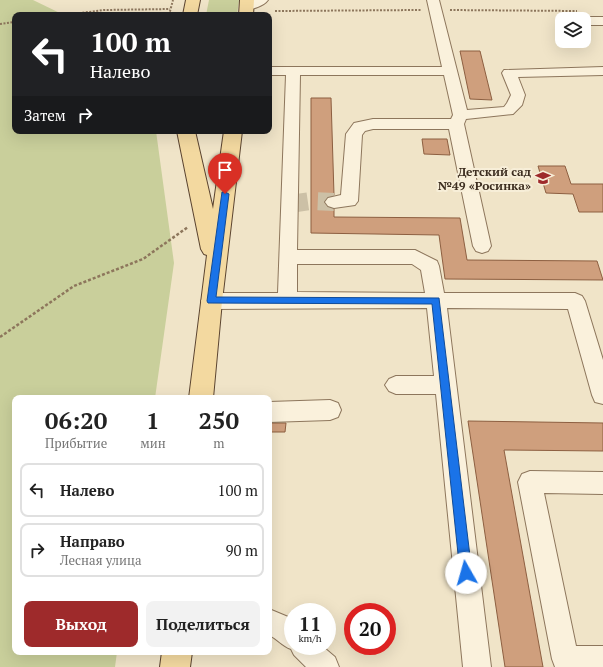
<!DOCTYPE html>
<html lang="ru">
<head>
<meta charset="utf-8">
<style>
	body { margin:0; font-family:"PT Serif",serif; background:#f2f2f2; color:#222; height:100vh; display:flex; flex-direction:column; font-size:15px; white-space:nowrap }
	* { box-sizing:border-box; margin:0 }
	p { font-size:13px; color:#767676 }
	.icon { flex:none; width:22px; height:22px; fill:none; stroke:currentColor; stroke-width:2; stroke-linecap:round; stroke-linejoin:round }
	.map { position:relative; flex:1; overflow:hidden }
	.panel { position:absolute; left:12px; top:395px; width:260px; height:260px; display:flex; flex-direction:column; background:#fff; border-radius:8px; box-shadow:0 4px 16px #0002 }
	.panel>* { flex:none }
	.guide { position:absolute; left:12px; top:12px; width:260px; height:122px; border-radius:8px; box-shadow:0 4px 16px #0002; background:#202124; color:#fff; overflow:hidden }
	.controls { position:absolute; left:555px; top:12px; display:grid; gap:8px }
	.controls a { display:grid; place-items:center; width:36px; height:36px; border-radius:8px; background:#fff; box-shadow:0 4px 16px #0002; font-size:20px }
	.speed { position:absolute; left:284px; top:603px; display:flex; gap:8px; font-size:20px; font-weight:700; text-align:center }
	.speed>* { display:grid; place-content:center; width:52px; height:52px; border-radius:50%; background:#fff; box-shadow:0 4px 16px #0002; line-height:1 }
	.speed small { font-size:10px; font-weight:400 }
	.speed .limit { border:6px solid #d22; background:#fff; color:#111 }
	.pin { position:absolute; display:grid; place-items:center; width:34px; height:34px; color:#fff; margin:-41px -17px; border-radius:50% 50% 50% 0; rotate:-45deg; box-shadow:0 0 4px #0007 }
	.pin .icon { rotate:45deg }
	.me { position:absolute; width:44px; margin:-22px; rotate:353deg; stroke-linejoin:round; filter:drop-shadow(0 0 3px #0008) }
	.turn { display:flex; align-items:center; gap:14px; height:84px; padding:0 12px; font-size:18px }
	.turn .icon { width:52px; height:52px; stroke-width:2.5 }
	.turn b { display:block; font-size:28px; line-height:34px }
	.then { display:flex; align-items:center; height:38px; padding:0 12px; background:#0003; gap:8px; font-size:15px }
	.eta { display:flex; justify-content:space-evenly; align-items:center; height:68px; text-align:center }
	.eta b { font-size:24px; font-weight:800; line-height:28px }
	.primary-button { display:flex; gap:8px; margin-top:auto; padding:8px 12px }
	.primary-button a { flex:1; height:46px; border-radius:8px; background:#9e2a2b; color:#fff; font-size:16px; font-weight:800; line-height:46px; text-align:center }
	.primary-button a+a { background:#f2f2f2; color:#222 }
	ul { padding:0; list-style:none }
	li { display:flex; align-items:center; gap:12px; height:54px; margin:0 8px 6px; padding:0 4px; border:2px solid #e0e0e0; border-radius:8px }
	li div { flex:1 }
	li b { display:block; font-size:15px }
	li em { font-style:normal }
	.map>svg:first-child { display:block }
	.green { fill:#c9cf9b }
	.building { fill:#cf9f7d; stroke:#8d5f41 }
	.lines { fill:none; stroke-linecap:round; stroke-linejoin:round }
	.minor-tunnel { stroke:#ccc0a6; stroke-width:18; stroke-dasharray:18 10; stroke-linecap:butt }
	.minor-casing { stroke:#8d765c; stroke-width:2 }
	.major-casing { stroke:#5b4430; stroke-width:2 }
	.path-far1 { stroke:#8d765c; stroke-width:2; stroke-dasharray:2 1.5; stroke-linecap:butt }
	.path { stroke:#8d765c; stroke-width:2.5; stroke-dasharray:3 2; stroke-linecap:butt }
	.minor { fill:#faf1dc; fill-rule:evenodd }
	.major { fill:#f3d9a0; fill-rule:evenodd }
	.route { fill:#1a73e8; stroke:#114b97 }
	.labels { text-anchor:middle; dominant-baseline:central; stroke-width:4; stroke-linejoin:round; paint-order:stroke }
	.poi-label { font-size:12px; font-weight:bold; fill:#3d2e20; stroke:#f7eed8; text-anchor:end }
</style>
</head>
<body>
<div class="map">
<svg width="603" height="667" viewBox="0 0 603 667">
	<rect width="100%" height="100%" fill="#f0e4c8"/>
	<path class="green" d="M0 0H33L64 15H15V131H156L174 263 155 398H15V652H117L115 667H0Z
		M209 0H239L237 15H206Z"/>
	<path class="building" d="M460 51H480L492 100 470 99Z
		M311 98H331L334 195 327 197 324 202 327 207 334 209V217L460 218 467 260 597 261 603 280 445 279 439 235 311 233Z
		M422 139H447L450 155 424 154Z
		M538 166H565L571 184H603V212H579L573 194 546 193Z
		M468 421 603 423V451L504 450 543 667H505Z
		M270 423H286L285 432H270Z"/>
	<g class="lines">
		<path class="minor-tunnel" d="M290 204 311 201 334 202"/>
		<g class="minor-casing">
			<path id="minor" d="M251 0H268C264 6 250 11 242 9L240 6 242 3Z
				M427 0H439L467 110 504 107 507 103 511 95 502 73 504 70 603 67V75L518 77 525 95 522 105 513 114 466 119 464 124 491 246 488 251 482 253 476 251 473 246 449 129H373L365 131 362 135 358 201 355 205 334 208 328 206 325 202 328 198 341 195 346 134 354 123 373 119H451L453 115 444 75H300L297 250H415L437 261 439 266 444 293H575L582 296 585 301 603 360V404L595 402 592 395 568 309 447 308 491 667H463L436 394H396L389 391 385 385 389 379 396 376H434L427 308 211 309 204 306 201 301 204 296 211 293H278L286 75H269V67H442ZM297 264H412L421 270 425 293 297 292Z
				M584 17H603V25H584V19H579Z
				M330 400 338 403 341 410 338 417 330 420 269 422V402Z
				M530 471 603 472V494L544 493 576 646H603V667H555L552 659 518 482 522 474Z
				M269 609 293 619V646H322L335 657 339 667H306L294 655 291 649C282 646 278 639 269 635Z"/>
		</g>
		<g class="major-casing">
			<path id="major" d="M186 0H200L197 15H183Z
				M240 0H254L253 15H239Z
				M177 131H195L213 209 224 131H242L222 301 213 398H189L207 255 204 254 201 249Z
				M162 652H192L190 667H160Z"/>
		</g>
		<path class="path-far1" d="M450 10 577 11
			M275 11 421 10
			M65 15 104 10 170 9
			M169 15 173 0
			M0 24 15 22"/>
		<path class="path" d="M0 337 74 286 143 259 188 227"/>
		<use href="#minor" class="minor"/>
		<use href="#major" class="major"/>
	</g>
	<path class="route" d="M222 192H225L229 194 216 297 439 298 472 573 470 577 466 579 462 577 460 573 432 304 208 303 207 301Z"/>
	<defs>
		<g id="school-bare" transform="scale(1.2)"><path d="M0-5L7-2L0 1L-7-2ZM-4 1L0 2.5L4 1V4Q0 6-4 4Z" fill="#9e2a2b" stroke="#f7eed8" stroke-width="2.5" paint-order="stroke"/></g>
	</defs>
	<g fill-rule="evenodd">
		<use href="#school-bare" x="543" y="178"/>
	</g>
	<g class="labels">
		<g class="poi-label">
			<text x="531" y="171">Детский сад<tspan x="531" dy="14">№49 «Росинка»</tspan></text>
		</g>
	</g>
</svg>
<div class="controls">
<a><svg class="icon" aria-label="layers" viewBox="0 0 24 24"><path d="M12 4l9 5-9 5-9-5zM3 14l9 5 9-5"/></svg></a>
</div>
<div class="speed"><div>11<small>km/h</small></div><div class="limit">20</div></div>
<div class="pin" style="left:225px;top:194px;background:#d93025"><svg class="icon" aria-label="arrive" viewBox="0 0 24 24"><path d="M6 21V4h12l-3 4 3 4H6"/></svg></div>
<svg class="me" style="left:466px;top:573px" viewBox="-20 -20 40 40"><circle r="19" fill="#fff"/><path d="M0-13L10 11 0 6-10 11z" fill="#1a73e8"/></svg>
<div class="guide">
<div class="turn"><svg class="icon" aria-label="left" viewBox="0 0 24 24"><path d="M17 20v-9H6M10 6l-5 5 5 5"/></svg><div><b>100 m</b>Налево</div></div>
<div class="then">Затем<svg class="icon" aria-label="right" viewBox="0 0 24 24"><path d="M7 20v-9h11M14 6l5 5-5 5"/></svg></div>
</div>
<section class="panel">
<div class="eta">
<div><b>06:20</b><p>Прибытие</p></div>
<div><b>1</b><p>мин</p></div>
<div><b>250</b><p>m</p></div>
</div>
<ul>
<li><svg class="icon" aria-label="left" viewBox="0 0 24 24"><path d="M17 20v-9H6M10 6l-5 5 5 5"/></svg><div><b>Налево</b></div><em>100 m</em></li>
<li><svg class="icon" aria-label="right" viewBox="0 0 24 24"><path d="M7 20v-9h11M14 6l5 5-5 5"/></svg><div><b>Направо</b><p>Лесная улица</p></div><em>90 m</em></li>
</ul>
<div class="primary-button"><a>Выход</a><a>Поделиться</a></div>
</section>
</div>
</body>
</html>
